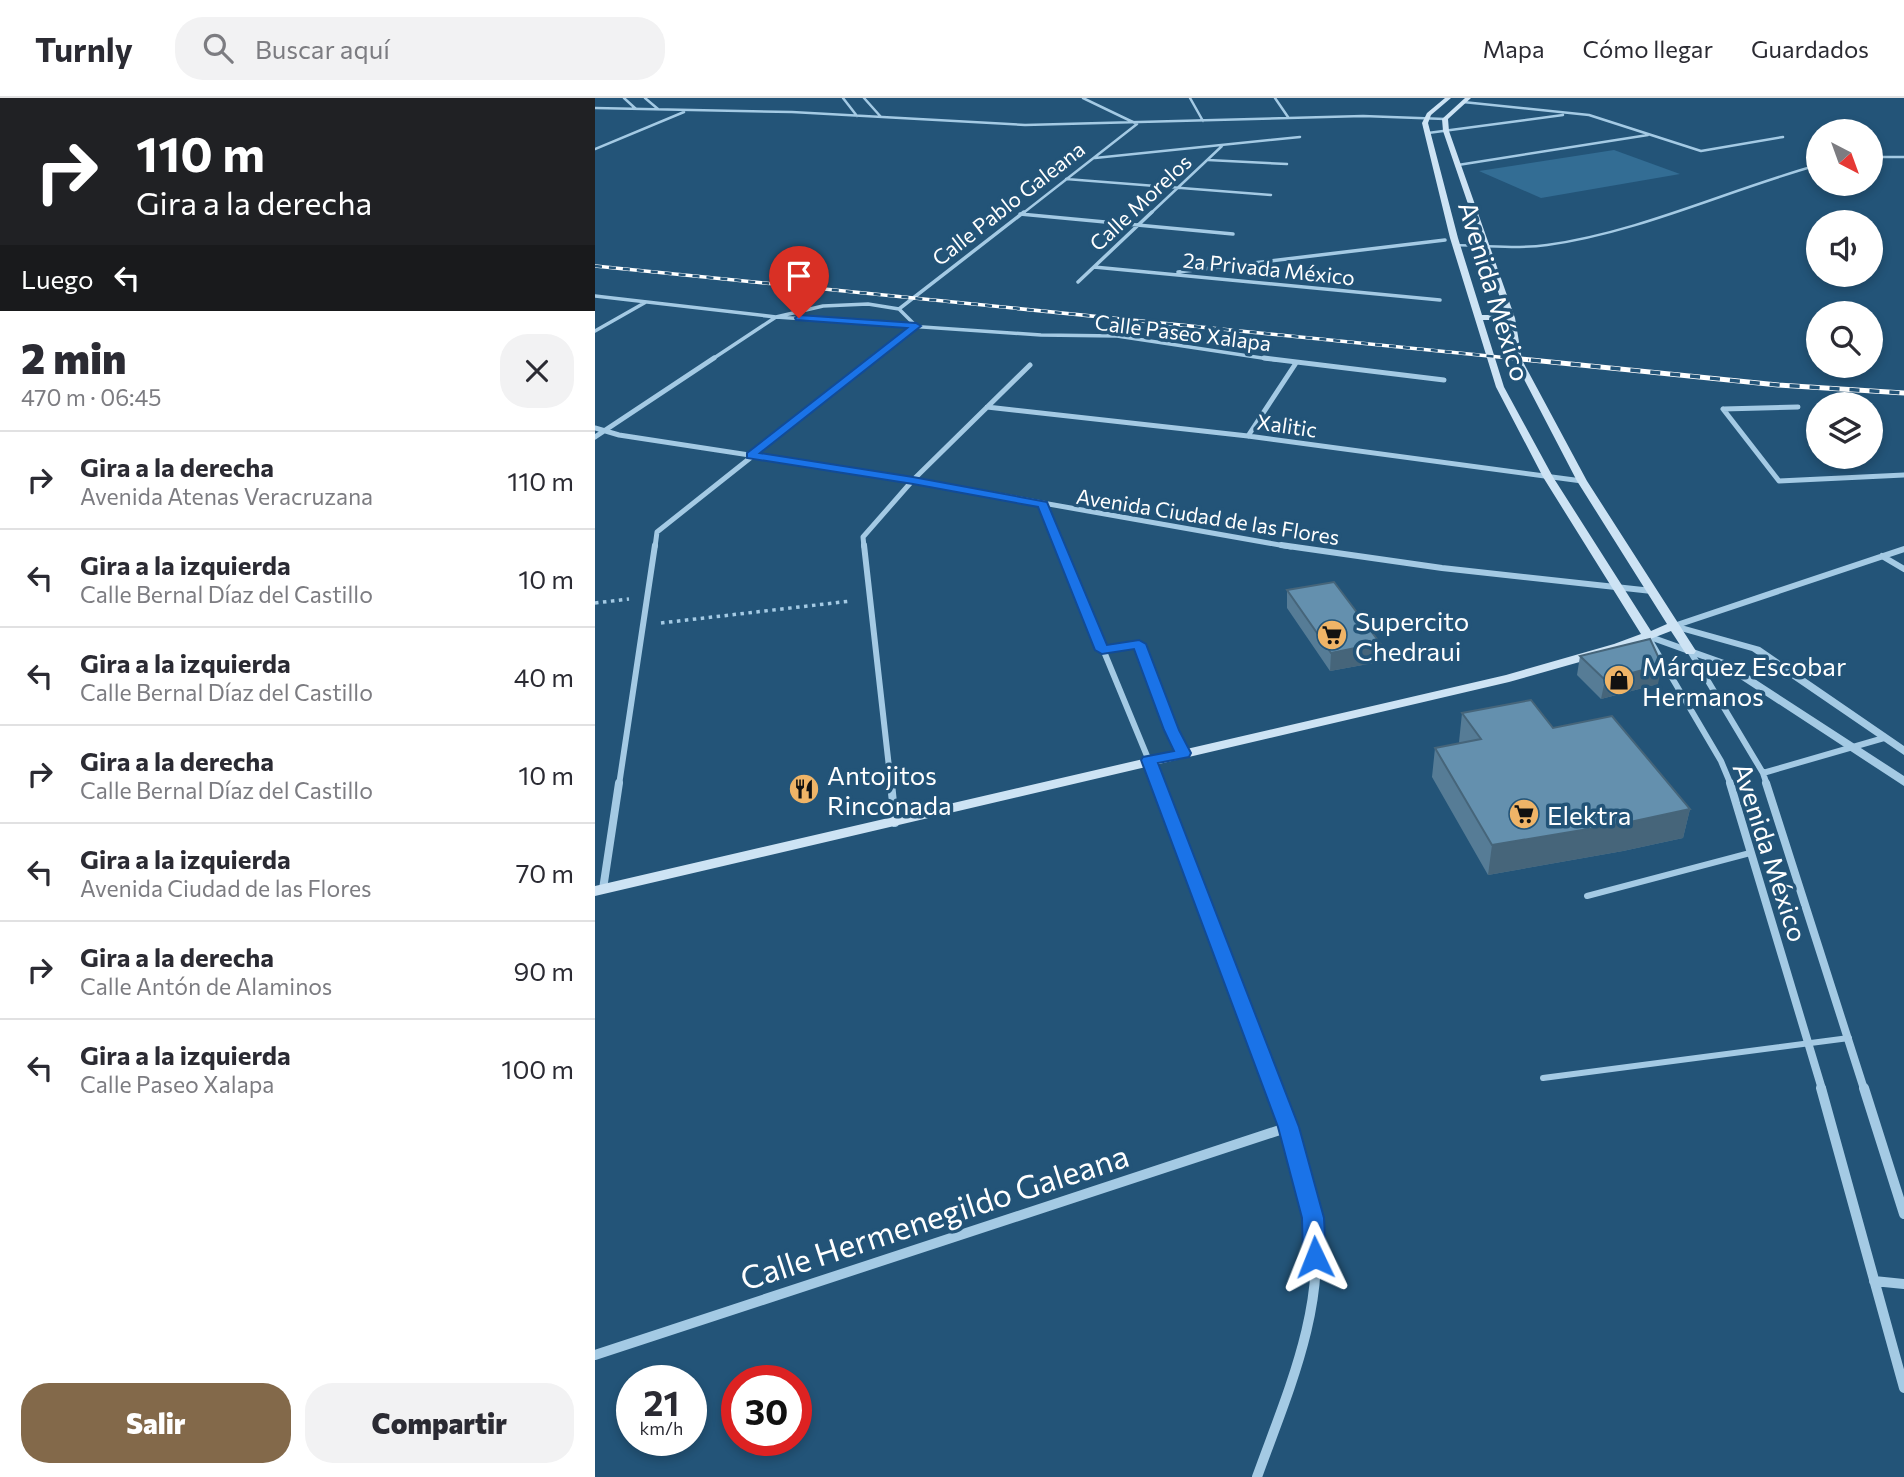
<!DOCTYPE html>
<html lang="es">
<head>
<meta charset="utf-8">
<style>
	body { margin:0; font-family:Commissioner,sans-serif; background:#f2f2f3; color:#2b2b33; height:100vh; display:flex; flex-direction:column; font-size:26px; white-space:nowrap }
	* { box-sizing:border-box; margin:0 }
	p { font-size:23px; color:#7c7c81 }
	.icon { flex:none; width:38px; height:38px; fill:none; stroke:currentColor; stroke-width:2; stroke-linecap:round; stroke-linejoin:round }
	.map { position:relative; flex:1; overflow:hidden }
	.details { display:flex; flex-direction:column; background:#fff; width:595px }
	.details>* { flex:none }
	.top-card { background:#202124; color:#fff; overflow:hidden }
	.needle { width:46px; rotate:139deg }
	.tools { position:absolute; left:1211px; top:21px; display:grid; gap:14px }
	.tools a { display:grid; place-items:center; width:77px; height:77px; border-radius:50%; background:#fff; box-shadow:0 4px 10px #0003; font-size:35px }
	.speed { position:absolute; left:21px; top:1267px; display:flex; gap:14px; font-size:35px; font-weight:700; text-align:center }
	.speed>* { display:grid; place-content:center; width:91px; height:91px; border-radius:50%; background:#fff; box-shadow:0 4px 10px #0003; line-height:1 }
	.speed small { font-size:18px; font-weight:400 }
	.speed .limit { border:10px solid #d22; background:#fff; color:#111 }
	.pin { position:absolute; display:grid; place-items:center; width:60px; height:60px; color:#fff; margin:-72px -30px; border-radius:50% 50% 50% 0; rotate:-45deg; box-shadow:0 0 7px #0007 }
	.pin .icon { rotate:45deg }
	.me { position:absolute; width:77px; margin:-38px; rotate:358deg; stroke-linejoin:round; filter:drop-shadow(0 0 5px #0008) }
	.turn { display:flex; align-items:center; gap:24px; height:147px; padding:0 21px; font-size:32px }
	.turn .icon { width:91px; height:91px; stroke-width:2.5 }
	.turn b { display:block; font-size:49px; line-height:60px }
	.then { display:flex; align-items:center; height:66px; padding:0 21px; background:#0003; gap:14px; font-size:26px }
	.round { display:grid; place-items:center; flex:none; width:74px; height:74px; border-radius:28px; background:#f2f2f3 }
	.headline { display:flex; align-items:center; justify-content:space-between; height:119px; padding:0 21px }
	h1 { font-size:42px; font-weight:800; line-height:52px }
	.cta { display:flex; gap:14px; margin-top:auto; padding:14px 21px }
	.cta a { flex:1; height:80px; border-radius:28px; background:#83694a; color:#fff; font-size:28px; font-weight:800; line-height:80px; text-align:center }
	.cta a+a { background:#f2f2f3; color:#2b2b33 }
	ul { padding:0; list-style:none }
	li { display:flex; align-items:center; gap:21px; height:98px; padding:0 21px; border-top:2px solid #e1e1e2 }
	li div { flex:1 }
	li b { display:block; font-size:26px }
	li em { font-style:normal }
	header { display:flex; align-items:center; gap:42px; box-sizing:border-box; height:98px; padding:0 35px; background:#fff; border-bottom:2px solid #e1e1e2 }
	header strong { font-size:33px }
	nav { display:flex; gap:38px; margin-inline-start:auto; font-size:24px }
	.search { width:490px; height:63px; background:#f2f2f3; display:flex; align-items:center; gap:18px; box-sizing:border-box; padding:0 24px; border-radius:28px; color:#7c7c81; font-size:26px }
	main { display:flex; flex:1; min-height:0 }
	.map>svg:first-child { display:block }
	.green { fill:#336d94 }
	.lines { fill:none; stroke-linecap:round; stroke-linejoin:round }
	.path { stroke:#a4cae4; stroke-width:3.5; stroke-dasharray:3.5 4.5; stroke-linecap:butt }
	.service-far1 { stroke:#a4cae4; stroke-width:2.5 }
	.service { stroke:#a4cae4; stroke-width:6 }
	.minor-far5 { stroke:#a4cae4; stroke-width:2.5 }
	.minor-far4 { stroke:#a4cae4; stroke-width:3.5 }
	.minor-far3 { stroke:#a4cae4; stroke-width:5 }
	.minor-far2 { stroke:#a4cae4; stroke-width:6 }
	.minor-far1 { stroke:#a4cae4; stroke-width:8 }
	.minor { stroke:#a4cae4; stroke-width:10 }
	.tertiary { fill:#a4cae4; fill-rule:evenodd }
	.secondary { fill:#cde3f4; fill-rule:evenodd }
	.rail-far1-casing { stroke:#fff; stroke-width:3.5 }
	.rail-casing { stroke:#fff; stroke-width:5 }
	.rail-far1 { stroke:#235478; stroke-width:2.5; stroke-dasharray:7; stroke-linecap:butt }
	.rail { stroke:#235478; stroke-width:3.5; stroke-dasharray:10; stroke-linecap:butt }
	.wall { fill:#567c96 }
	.shaded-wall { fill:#46657a }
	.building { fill:#6490ae; stroke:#46657a; stroke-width:2 }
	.route { fill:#1a73e8; stroke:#114b97; stroke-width:2 }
	.labels { text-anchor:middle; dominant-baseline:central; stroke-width:7; stroke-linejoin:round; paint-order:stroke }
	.far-street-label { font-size:21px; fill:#fff; stroke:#235478 }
	.street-label { font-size:26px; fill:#fff; stroke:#235478 }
	.poi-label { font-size:26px; fill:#fff; stroke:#235478; text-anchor:start }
	.near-street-label { font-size:32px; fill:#fff; stroke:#235478 }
</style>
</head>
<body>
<header>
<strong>Turnly</strong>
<div class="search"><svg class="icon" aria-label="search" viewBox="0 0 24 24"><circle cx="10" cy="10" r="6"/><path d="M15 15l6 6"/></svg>Buscar aquí</div>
<nav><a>Mapa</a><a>Cómo llegar</a><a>Guardados</a></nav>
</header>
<main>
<section class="details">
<div class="top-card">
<div class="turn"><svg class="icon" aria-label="right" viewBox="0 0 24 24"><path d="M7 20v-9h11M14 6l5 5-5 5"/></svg><div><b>110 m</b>Gira a la derecha</div></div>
<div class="then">Luego<svg class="icon" aria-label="left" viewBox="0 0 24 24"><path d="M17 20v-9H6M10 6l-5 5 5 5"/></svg></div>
</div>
<div class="headline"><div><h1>2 min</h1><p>470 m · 06:45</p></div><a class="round"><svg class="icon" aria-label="close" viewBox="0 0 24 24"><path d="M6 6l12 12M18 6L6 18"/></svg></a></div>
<ul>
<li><svg class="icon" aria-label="right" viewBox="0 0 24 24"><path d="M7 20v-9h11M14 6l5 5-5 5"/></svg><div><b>Gira a la derecha</b><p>Avenida Atenas Veracruzana</p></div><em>110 m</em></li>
<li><svg class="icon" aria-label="left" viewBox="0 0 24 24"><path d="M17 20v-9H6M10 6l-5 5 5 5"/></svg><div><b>Gira a la izquierda</b><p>Calle Bernal Díaz del Castillo</p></div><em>10 m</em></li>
<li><svg class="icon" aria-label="left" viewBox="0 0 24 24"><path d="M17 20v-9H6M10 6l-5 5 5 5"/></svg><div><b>Gira a la izquierda</b><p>Calle Bernal Díaz del Castillo</p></div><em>40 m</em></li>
<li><svg class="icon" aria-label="right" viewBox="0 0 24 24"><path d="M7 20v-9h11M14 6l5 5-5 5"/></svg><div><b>Gira a la derecha</b><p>Calle Bernal Díaz del Castillo</p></div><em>10 m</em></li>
<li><svg class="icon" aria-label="left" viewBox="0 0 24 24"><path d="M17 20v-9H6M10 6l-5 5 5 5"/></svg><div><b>Gira a la izquierda</b><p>Avenida Ciudad de las Flores</p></div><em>70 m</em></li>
<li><svg class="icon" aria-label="right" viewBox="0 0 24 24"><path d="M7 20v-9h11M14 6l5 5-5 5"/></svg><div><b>Gira a la derecha</b><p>Calle Antón de Alaminos</p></div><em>90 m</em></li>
<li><svg class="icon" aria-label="left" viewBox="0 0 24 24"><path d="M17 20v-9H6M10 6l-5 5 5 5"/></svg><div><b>Gira a la izquierda</b><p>Calle Paseo Xalapa</p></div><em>100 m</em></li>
</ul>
<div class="cta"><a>Salir</a><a>Compartir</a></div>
</section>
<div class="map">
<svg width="1309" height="1379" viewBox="0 0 1309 1379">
	<rect width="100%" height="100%" fill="#235478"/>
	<path class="green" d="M1019 52 1085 76 946 100 884 73Z"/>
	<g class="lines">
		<path class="path" d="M0 505 34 501
			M66 525 256 503"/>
		<path class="service-far1" d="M1276 59H1309
			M861 147C891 148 922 151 952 147 1045 134 1133 92 1223 67"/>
		<path class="service" d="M992 798 1155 755
			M948 980 1254 940"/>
		<path class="minor-far5" d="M29 0 41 11
			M50 0 63 11
			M248 0 262 18
			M269 0 286 19
			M595 0 608 23
			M680 0 693 19
			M868 4 994 17 1106 53 1188 39
			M0 10 197 14 430 27 768 18 850 21
			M833 35 968 17
			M0 51 89 14
			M500 60 705 39
			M613 62 692 66
			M863 67 1053 37
			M471 81 676 97
			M427 116 542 26 488 0
			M555 116 627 48"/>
		<path class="minor-far4" d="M425 116 638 136
			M499 169 845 202
			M583 174 850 142
			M483 184 557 114
			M0 198 181 219 446 237 522 238 681 262
			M304 211 429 114
			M0 233 51 204
			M116 262 181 219 228 208 273 206 304 211 321 228 278 262"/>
		<path class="minor-far3" d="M669 260 849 282
			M392 309 653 338 987 383
			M1128 311 1184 383 1309 377
			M1128 311 1203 309
			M0 330 24 337 318 382 696 449
			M653 338 701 265
			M0 339 119 260
			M448 407 465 449
			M60 449 62 434 281 260
			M269 449 268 439 318 382 435 267"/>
		<path class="minor-far2" d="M269 447 296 687
			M465 447 564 687
			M686 447 847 470 1057 493
			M1287 458 1309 471
			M1079 528 1309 451
			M1053 539 1126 663 1136 687
			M507 552 544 546 576 632 588 655
			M1095 553 1168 675 1172 687
			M1168 675 1289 640
			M24 687 60 447"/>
		<path class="minor-far1" d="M296 685 300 725
			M563 685 680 991
			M1135 685 1227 991
			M1171 685 1269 991
			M8 791 24 685"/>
		<path class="minor" d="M1226 990 1309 1290
			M1269 990 1309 1116
			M1279 1183 1309 1186
			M0 1257 694 1029
			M662 1379C691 1298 733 1207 718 1119 710 1075 695 1031 679 990"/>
		<path class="tertiary" d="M1079 525 1165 549 1309 648V657L1157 553 1075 530 1074 528 1075 526Z
			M1053 535 1132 563 1309 678V688L1124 567 1049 540 1048 538Z"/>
		<path class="secondary" d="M850 0H856L836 17 833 25 863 140 887 217H911L848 33 847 21 870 0H876L853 21 854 33 920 220 927 262 992 383 1101 553 1099 556H1091L1076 533 1027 552 914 584 0 798V788L911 577 1019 546 1046 536 948 379 901 289 855 140 827 25 832 15ZM888 222H912L919 262 982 383 1072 526 1056 533 958 379 909 289Z"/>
		<g class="rail-far1-casing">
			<path id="rail-far1" d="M0 168 934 262"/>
		</g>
		<g class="rail-casing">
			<path id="rail" d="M916 260 1183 287 1309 295"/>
		</g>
		<use href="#rail-far1" class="rail-far1"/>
		<use href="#rail" class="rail"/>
	</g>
	<path class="wall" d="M692 492 784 564 735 573 692 510Z
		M985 558 1063 586 1006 601 982 577Z
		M867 615 958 630 1095 711 1088 740 1028 753 893 777 837 679 840 650 865 645 864 644Z"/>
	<path class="shaded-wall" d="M785 545 784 564 735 573 736 555Z
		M1067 567 1063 586 1006 601 1010 582Z
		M1095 711 1088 740 1028 753 893 777 897 747Z"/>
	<path class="building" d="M739 484 785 545 736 555 692 492Z
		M1055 541 1067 567 1010 582 985 558Z
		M936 602 958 630 1017 618 1095 711 1035 724 897 747 840 650 886 641 867 615Z"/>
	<path class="route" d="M204 217 321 225 326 228 165 355 318 379 452 404 512 547 544 542 551 546 584 632 596 655 594 659 563 665 704 1029 729 1120 731 1159 728 1166 720 1169 712 1166 708 1159 707 1120 683 1029 546 662 548 659 579 653 569 632 539 551 507 556 500 552 443 409 318 386 152 360V355L312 230 201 222 200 220Z"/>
	<defs>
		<g id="supermarket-disc" transform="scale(1.575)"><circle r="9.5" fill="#efb467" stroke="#235478"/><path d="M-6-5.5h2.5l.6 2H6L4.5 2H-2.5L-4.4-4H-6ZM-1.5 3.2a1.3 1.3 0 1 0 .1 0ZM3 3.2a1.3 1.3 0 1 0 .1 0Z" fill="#111"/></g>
		<g id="shop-disc" transform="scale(1.575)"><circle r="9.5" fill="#efb467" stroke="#235478"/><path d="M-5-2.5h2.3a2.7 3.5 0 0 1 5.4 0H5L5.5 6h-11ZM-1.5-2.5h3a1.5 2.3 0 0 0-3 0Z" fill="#111"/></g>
		<g id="restaurant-disc" transform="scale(1.575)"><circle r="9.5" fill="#efb467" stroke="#235478"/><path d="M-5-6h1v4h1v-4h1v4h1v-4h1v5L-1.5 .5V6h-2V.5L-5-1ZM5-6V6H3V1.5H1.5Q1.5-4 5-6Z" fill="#111"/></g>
	</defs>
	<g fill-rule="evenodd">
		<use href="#supermarket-disc" x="737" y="537"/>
		<use href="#shop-disc" x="1024" y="582"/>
		<use href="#restaurant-disc" x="209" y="691"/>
		<use href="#supermarket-disc" x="929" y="716"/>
	</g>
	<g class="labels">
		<g class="far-street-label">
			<text transform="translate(545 104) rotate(-43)">Calle Morelos</text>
			<text transform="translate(413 105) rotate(-38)">Calle Pablo Galeana</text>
			<text transform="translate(674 170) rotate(6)">2a Privada México</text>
			<text transform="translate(588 234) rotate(7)">Calle Paseo Xalapa</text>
			<text transform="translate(692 327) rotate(8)">Xalitic</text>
			<text transform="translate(613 418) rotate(9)">Avenida Ciudad de las Flores</text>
		</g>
		<g class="street-label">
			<text transform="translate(900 193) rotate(73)">Avenida México</text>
			<text transform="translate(1176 754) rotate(72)">Avenida México</text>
		</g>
		<g class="poi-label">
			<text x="760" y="522">Supercito<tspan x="760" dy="30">Chedraui</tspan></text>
			<text x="1047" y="567">Márquez Escobar<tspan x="1047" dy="30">Hermanos</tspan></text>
			<text x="232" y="676">Antojitos<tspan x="232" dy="30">Rinconada</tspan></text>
			<text x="952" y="716">Elektra</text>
		</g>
		<g class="near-street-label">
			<text transform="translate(339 1118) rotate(-18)">Calle Hermenegildo Galeana</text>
		</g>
	</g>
</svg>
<div class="tools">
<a><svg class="needle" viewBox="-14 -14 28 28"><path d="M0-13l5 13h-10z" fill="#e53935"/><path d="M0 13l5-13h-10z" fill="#7c7c81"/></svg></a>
<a><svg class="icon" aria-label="sound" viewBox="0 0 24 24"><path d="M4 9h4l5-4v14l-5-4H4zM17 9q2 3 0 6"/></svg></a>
<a><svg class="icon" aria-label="search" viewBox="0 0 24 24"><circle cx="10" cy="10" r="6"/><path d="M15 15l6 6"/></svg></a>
<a><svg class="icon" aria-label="layers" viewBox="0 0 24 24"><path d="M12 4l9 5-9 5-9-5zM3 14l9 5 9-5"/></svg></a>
</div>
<div class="speed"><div>21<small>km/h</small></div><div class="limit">30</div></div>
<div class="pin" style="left:204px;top:220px;background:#d93025"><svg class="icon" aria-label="arrive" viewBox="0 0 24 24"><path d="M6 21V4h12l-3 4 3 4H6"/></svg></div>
<svg class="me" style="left:720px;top:1159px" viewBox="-20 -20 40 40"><path d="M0-17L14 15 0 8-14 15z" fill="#1a73e8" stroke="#fff" stroke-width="4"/></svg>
</div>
</main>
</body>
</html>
